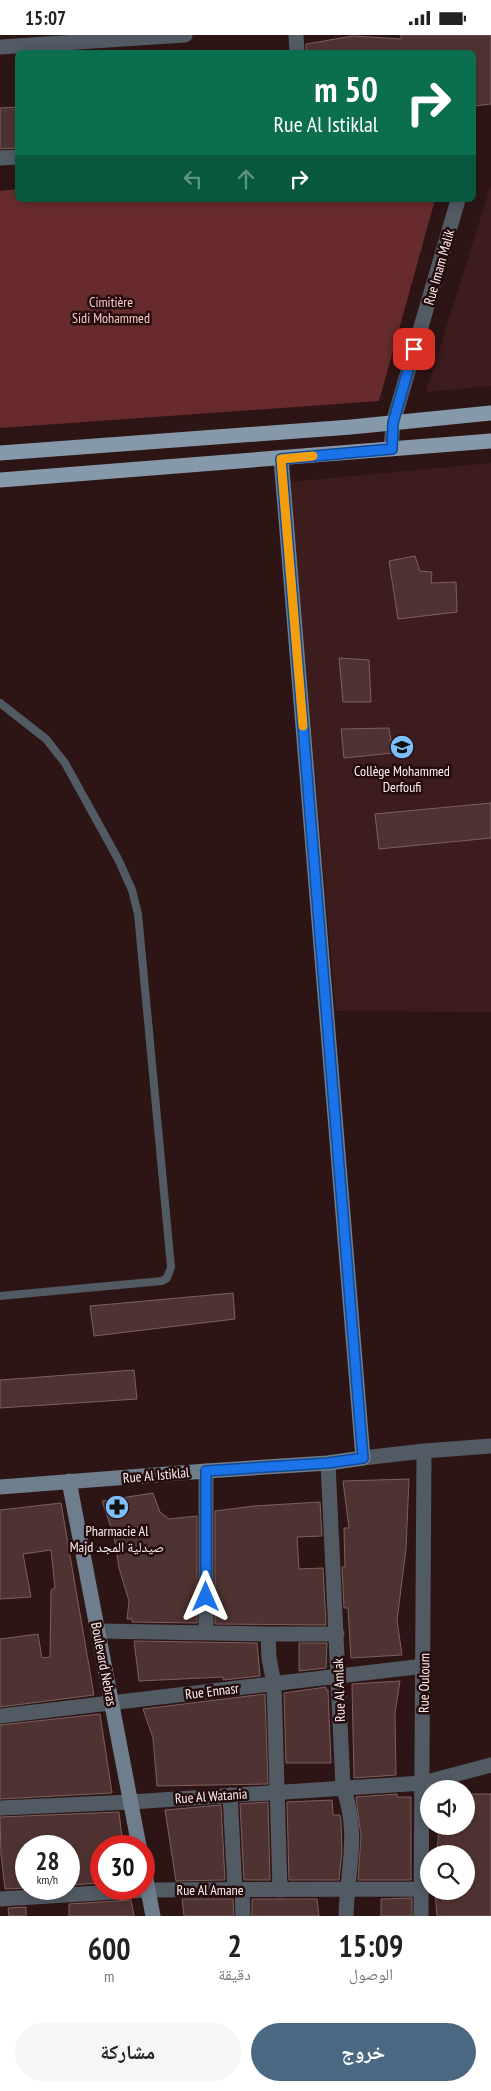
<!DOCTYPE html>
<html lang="ar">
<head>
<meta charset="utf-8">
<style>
	body { margin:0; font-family:"PT Sans Narrow","Noto Naskh Arabic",sans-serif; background:#f6f6f6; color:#222; direction:rtl; height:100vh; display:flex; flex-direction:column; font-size:19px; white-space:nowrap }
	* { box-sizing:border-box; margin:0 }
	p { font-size:16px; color:#767676 }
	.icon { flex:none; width:28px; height:28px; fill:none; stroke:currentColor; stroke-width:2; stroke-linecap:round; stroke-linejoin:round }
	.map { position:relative; height:1881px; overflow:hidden; direction:ltr }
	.side { display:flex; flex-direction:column; background:#fff; flex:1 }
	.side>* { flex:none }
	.banner { position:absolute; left:15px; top:15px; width:461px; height:152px; border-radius:8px; box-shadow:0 2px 8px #0003; direction:rtl; background:#0b6e4f; color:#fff; overflow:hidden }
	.fabs { position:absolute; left:420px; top:1745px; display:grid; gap:10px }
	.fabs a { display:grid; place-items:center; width:55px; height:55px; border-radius:50%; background:#fff; box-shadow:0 2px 8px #0003; font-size:25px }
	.speed { position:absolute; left:15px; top:1800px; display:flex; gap:10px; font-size:25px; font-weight:700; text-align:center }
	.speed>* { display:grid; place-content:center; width:65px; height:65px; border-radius:50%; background:#fff; box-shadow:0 2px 8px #0003; line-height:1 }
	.speed small { font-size:12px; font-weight:400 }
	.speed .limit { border:8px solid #d22; background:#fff; color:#111 }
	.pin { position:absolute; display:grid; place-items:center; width:42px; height:42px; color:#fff; margin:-21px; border-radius:10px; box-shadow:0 2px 8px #0006 }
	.me { position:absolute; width:55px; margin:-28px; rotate:0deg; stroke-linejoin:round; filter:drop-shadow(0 0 4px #0008) }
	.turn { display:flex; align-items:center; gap:18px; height:105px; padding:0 15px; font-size:22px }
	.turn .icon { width:65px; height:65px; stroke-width:2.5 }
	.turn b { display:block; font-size:35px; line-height:42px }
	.lanes { display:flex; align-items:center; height:48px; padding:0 15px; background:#0003; justify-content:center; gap:25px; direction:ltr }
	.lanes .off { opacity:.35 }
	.eta { display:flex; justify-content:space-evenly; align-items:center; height:85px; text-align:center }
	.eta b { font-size:30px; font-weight:700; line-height:35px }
	.cta { display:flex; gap:10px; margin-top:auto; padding:10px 15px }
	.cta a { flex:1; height:58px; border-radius:30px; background:#4a6882; color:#fff; font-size:20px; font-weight:700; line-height:58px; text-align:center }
	.cta a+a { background:#f6f6f6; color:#222 }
	.status { display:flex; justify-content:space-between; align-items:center; height:35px; padding:0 25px; background:#fff; direction:ltr }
	.status svg { height:14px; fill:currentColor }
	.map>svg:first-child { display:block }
	.built { fill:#3c1c1c }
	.green { fill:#672b2d }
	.building { fill:#4f3332; stroke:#7d5f5e }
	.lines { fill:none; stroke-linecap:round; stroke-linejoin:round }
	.lane { stroke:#525b64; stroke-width:8 }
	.street { stroke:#525b64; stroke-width:15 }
	.secondary { stroke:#6f7e8c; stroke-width:15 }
	.primary { stroke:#8699ab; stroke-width:15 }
	.route-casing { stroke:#114b97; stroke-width:12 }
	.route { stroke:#1a73e8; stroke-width:9 }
	.slow { stroke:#f59e0b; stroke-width:9 }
	.labels { text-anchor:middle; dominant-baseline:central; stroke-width:5; stroke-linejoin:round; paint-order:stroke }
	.street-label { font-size:14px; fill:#fdf1f1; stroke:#240c0d }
	.park-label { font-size:14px; fill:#f5c8c6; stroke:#240c0d }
	.poi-label { font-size:14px; fill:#fdf1f1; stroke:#240c0d }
</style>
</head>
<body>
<div class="status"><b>15:07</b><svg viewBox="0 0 49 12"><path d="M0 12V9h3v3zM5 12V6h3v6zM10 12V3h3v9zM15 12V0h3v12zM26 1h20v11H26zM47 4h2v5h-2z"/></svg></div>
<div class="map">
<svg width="491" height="1881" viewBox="0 0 491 1881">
	<rect width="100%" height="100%" fill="#2e1515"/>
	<path class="built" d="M491 150V351L426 357Z
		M491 428V977L336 976 289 447Z"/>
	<path class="green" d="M17 154 18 165H435L379 366 0 393V156Z"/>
	<path class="building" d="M401 0H491V69L474 71V18H306V9L353 1 401 4Z
		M18 72V113L0 114V73Z
		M415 521 420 536 432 537 431 548 456 547 457 577 398 584 389 526Z
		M339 623 369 625 371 667H343Z
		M389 693 393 718 344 723 341 694Z
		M491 768V803L379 814 375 779Z
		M233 1258 235 1284 94 1301 90 1271Z
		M134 1335 137 1364 0 1373V1345Z
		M409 1444 406 1514 397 1585 402 1620 351 1623 348 1573H344L342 1532H345L344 1493H349L343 1446Z
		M153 1458 160 1477 169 1484 197 1481V1588L132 1587V1584H127L129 1566 119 1533 114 1501 102 1466Z
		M320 1467 322 1501 297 1502 299 1534 323 1533 326 1590 215 1589V1476L254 1471Z
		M61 1468 94 1660 0 1672V1604L38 1599 42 1623 50 1622 51 1555 55 1553 51 1515 23 1519 31 1562 0 1564V1475Z
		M134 1606 257 1608 260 1641 223 1645V1642L139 1646Z
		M299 1608H327L326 1633 299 1636Z
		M400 1646 395 1678 396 1740 354 1743 352 1649Z
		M326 1652V1655H328L331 1728H286L284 1658Z
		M265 1659 268 1749 157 1751 153 1703 143 1674Z
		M100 1679 112 1758 0 1764V1690Z
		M397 1759V1762H411V1845H358L361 1801 356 1762Z
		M466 1759H491V1881H437L435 1856H466V1819H437L439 1791H466Z
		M332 1765 333 1780H340L341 1787 342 1816 339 1845H289L287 1767Z
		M268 1767 270 1845H244L240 1769Z
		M221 1770 225 1845 176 1846 165 1775Z
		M119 1777 123 1811H101V1848L69 1850V1811H26V1853L5 1854 1 1819 0 1782Z
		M412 1863V1881H381V1864Z
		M182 1864H233L234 1881H184Z
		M252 1864H317L319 1881H252Z
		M131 1865 134 1881H69V1869Z
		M26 1872V1881H9L8 1873Z"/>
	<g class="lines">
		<path class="lane" d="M0 668 46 704 65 728 118 824 132 855 138 879 171 1232 167 1243 162 1246 0 1261"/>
		<path class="street" d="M296 0 297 18
			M0 12 185 0
			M0 123 18 122
			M391 414 393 388 458 165
			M363 1423 424 1416 491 1411
			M328 1428 343 1752C360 1799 347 1835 346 1881
			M206 1436V1597
			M98 1596 268 1599 269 1623 274 1649 280 1855
			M268 1599H337
			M0 1681 424 1631
			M230 1760 235 1855
			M0 1773 130 1767 423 1748 491 1730
			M242 1855 243 1881
			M0 1864 148 1855 421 1854
			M421 1881 424 1416"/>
		<path class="secondary" d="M69 1446 139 1811
			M0 1452 206 1436 328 1428 363 1423 281 423
			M144 1834 153 1881"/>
		<path class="primary" d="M0 418 351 392 491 378
			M0 445 491 406"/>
	</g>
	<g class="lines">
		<g class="route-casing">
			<path id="route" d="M206 1562V1436L328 1428 363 1423 281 424 392 414 393 388 414 314"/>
		</g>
		<use href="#route" class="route"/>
		<path class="slow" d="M303 691 281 424 313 421"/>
	</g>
	<defs>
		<g id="school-disc" transform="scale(1.25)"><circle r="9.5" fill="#7bbef8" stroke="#240c0d"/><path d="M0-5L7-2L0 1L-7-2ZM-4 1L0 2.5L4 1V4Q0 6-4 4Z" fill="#111"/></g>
		<g id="pharmacy-disc" transform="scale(1.25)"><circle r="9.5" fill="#7bbef8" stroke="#240c0d"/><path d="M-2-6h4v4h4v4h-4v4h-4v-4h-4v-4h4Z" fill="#111"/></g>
	</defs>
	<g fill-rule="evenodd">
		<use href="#school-disc" x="402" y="712"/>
		<use href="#pharmacy-disc" x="117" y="1472"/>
	</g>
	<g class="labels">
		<g class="street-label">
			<text transform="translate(439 232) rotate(-74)">Rue Imam Malik</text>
			<text transform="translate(156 1440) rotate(-5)">Rue Al Istiklal</text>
			<text transform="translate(104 1629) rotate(79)">Boulevard Nebras</text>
			<text transform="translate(424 1648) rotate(-89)">Rue Ouloum</text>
			<text transform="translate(339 1655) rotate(-92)">Rue Al Amlak</text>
			<text transform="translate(212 1656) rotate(-7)">Rue Ennasr</text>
			<text transform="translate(211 1761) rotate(-4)">Rue Al Watania</text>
			<text x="210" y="1855">Rue Al Amane</text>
		</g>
		<g class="park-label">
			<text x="111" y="267">Cimitière<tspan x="111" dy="16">Sidi Mohammed</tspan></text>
		</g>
		<g class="poi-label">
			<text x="402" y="736">Collège Mohammed<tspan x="402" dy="16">Derfoufi</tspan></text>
			<text x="117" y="1496">Pharmacie Al<tspan x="117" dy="16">Majd صيدلية المجد</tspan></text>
		</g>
	</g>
</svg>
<div class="fabs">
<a><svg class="icon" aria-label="sound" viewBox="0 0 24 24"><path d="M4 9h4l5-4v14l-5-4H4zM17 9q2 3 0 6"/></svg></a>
<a><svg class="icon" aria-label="search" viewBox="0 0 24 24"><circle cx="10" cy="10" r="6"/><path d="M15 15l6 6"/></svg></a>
</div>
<div class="speed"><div>28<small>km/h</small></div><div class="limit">30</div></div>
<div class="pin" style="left:414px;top:314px;background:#d93025"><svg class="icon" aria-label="arrive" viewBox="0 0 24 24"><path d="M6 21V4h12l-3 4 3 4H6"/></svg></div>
<svg class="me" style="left:206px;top:1562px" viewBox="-20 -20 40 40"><path d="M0-17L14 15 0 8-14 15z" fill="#1a73e8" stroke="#fff" stroke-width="4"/></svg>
<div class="banner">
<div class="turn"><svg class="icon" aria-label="right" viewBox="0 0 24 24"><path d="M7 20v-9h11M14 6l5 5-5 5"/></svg><div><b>50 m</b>Rue Al Istiklal</div></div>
<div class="lanes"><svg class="icon off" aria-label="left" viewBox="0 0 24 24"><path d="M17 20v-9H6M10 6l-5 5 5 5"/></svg><svg class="icon off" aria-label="ahead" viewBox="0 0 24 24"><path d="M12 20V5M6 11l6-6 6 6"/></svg><svg class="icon" aria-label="right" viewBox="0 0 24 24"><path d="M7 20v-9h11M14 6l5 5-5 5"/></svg></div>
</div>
</div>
<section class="side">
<div class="eta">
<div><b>15:09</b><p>الوصول</p></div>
<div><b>2</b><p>دقيقة</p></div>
<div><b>600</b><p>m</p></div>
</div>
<div class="cta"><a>خروج</a><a>مشاركة</a></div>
</section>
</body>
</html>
